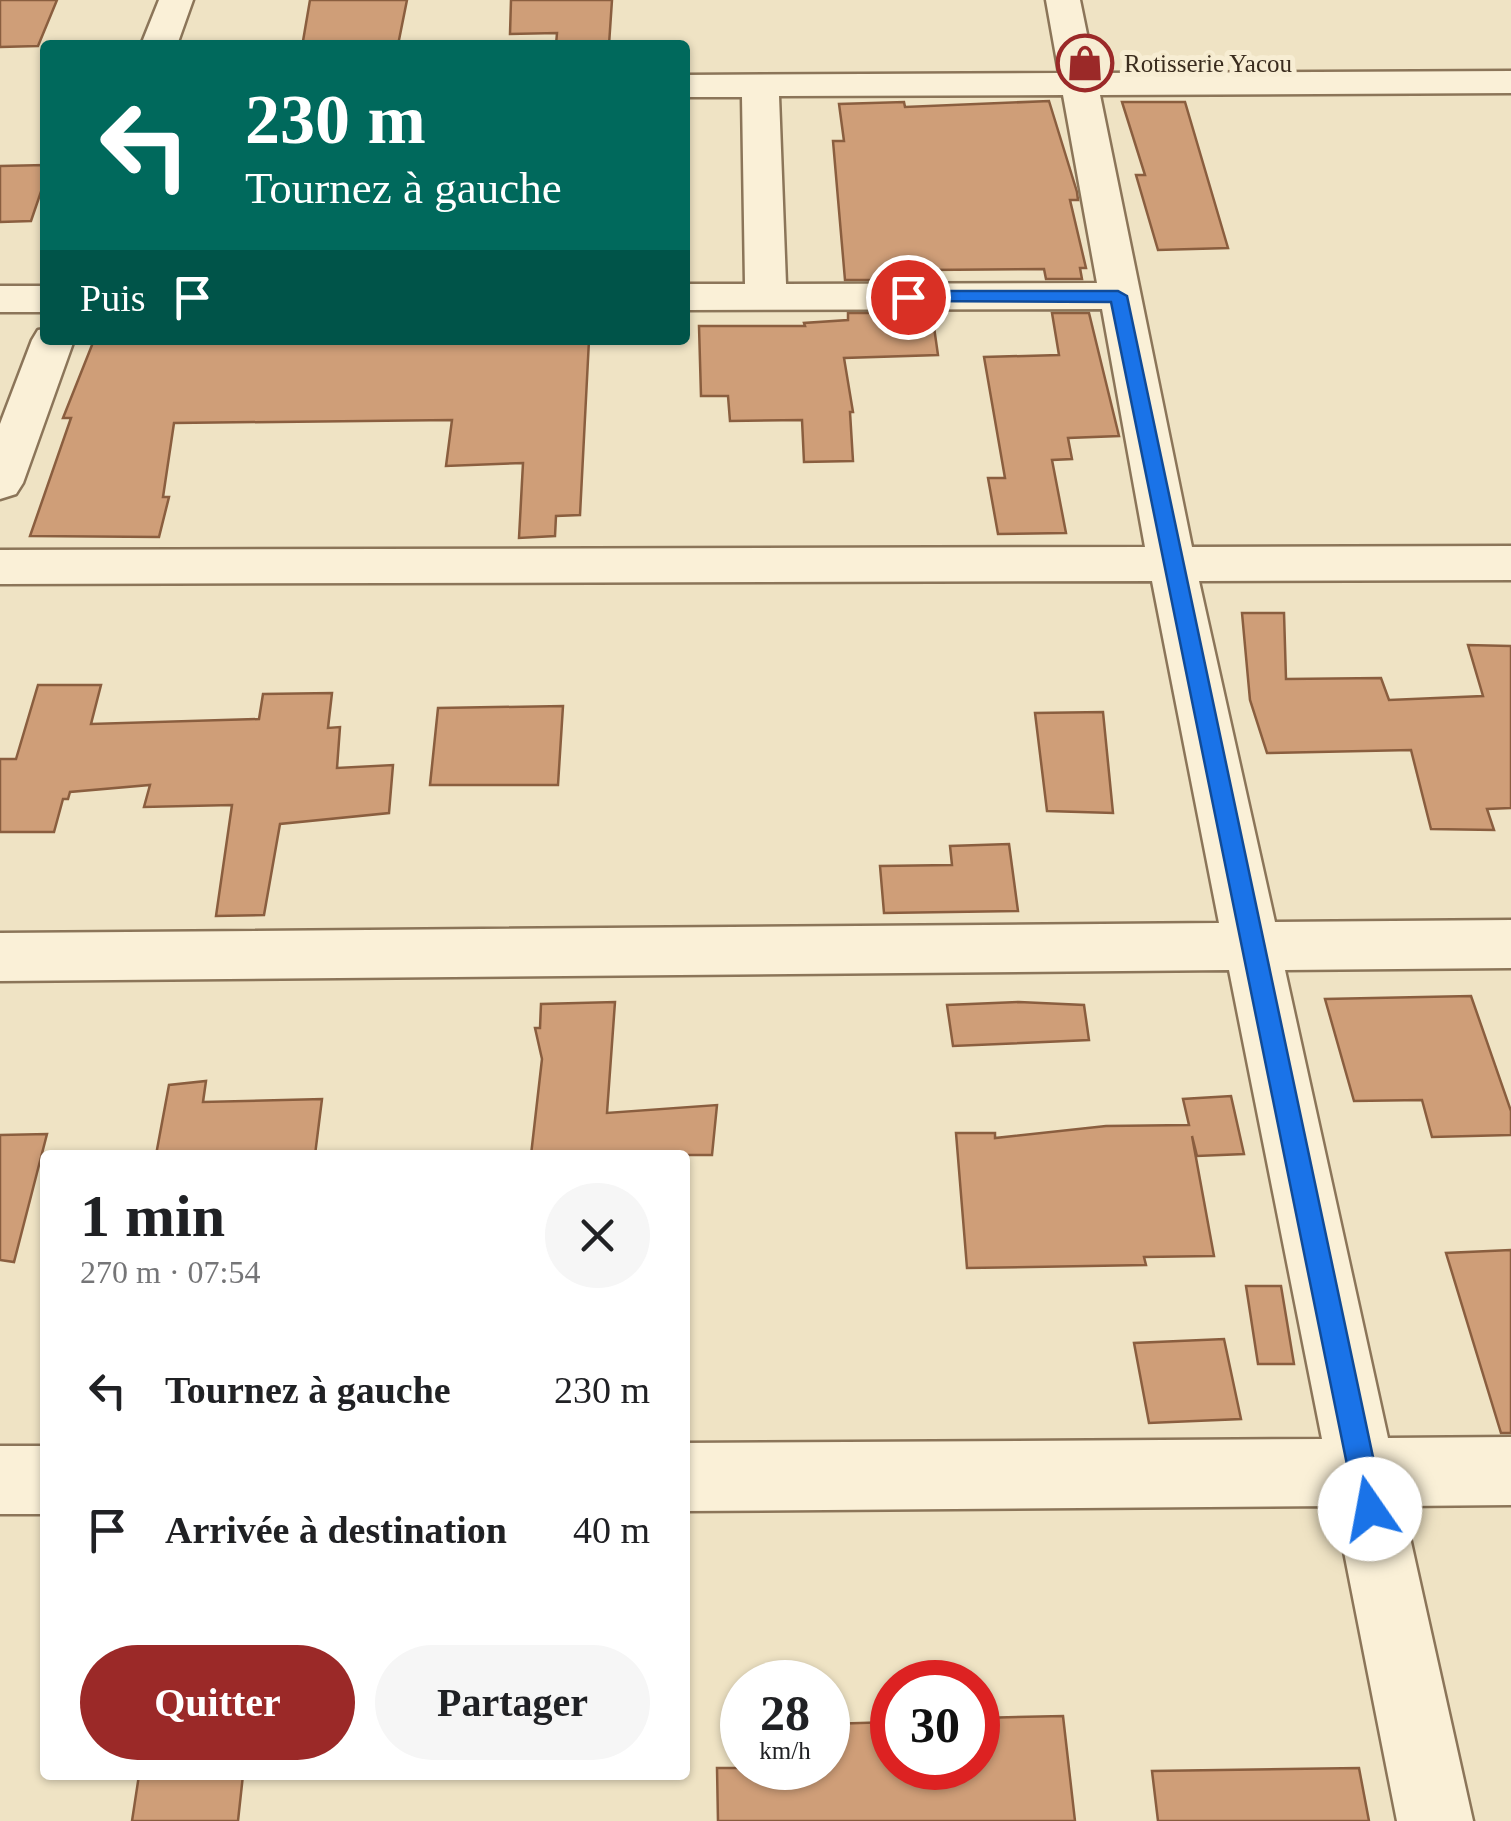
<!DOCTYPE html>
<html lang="fr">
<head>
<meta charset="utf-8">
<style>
	body { margin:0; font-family:Georgia,serif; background:#f6f6f6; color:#202124; height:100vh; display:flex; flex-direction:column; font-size:38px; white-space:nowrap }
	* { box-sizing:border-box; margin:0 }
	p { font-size:32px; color:#757577 }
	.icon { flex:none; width:55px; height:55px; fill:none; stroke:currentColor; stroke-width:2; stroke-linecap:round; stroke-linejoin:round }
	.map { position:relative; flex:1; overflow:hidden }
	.side { position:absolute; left:40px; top:1150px; width:650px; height:630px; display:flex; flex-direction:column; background:#fff; border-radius:10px; box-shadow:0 2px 8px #0004 }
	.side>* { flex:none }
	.guide { position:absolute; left:40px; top:40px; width:650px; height:305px; border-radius:10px; box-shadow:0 2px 8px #0004; background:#00695c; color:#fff; overflow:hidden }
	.speed { position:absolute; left:720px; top:1660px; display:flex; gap:20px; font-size:50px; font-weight:700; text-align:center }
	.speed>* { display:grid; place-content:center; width:130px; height:130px; border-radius:50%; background:#fff; box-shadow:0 2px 8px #0004; line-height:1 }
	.speed small { font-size:25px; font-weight:400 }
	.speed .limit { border:15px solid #d22; background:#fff; color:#111 }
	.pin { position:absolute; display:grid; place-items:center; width:85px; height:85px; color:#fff; margin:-42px; border:5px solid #fff; border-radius:50%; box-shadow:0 2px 10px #0007 }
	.me { position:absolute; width:110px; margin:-55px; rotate:348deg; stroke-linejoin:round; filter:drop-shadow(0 0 8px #0008) }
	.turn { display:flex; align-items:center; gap:35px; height:210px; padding:0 40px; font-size:45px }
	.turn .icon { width:130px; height:130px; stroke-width:2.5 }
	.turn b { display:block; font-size:70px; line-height:85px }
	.then { display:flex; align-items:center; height:95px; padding:0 40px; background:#0003; gap:20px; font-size:38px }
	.round { display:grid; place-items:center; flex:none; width:105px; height:105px; border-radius:52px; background:#f6f6f6 }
	.overview { display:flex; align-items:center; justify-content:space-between; height:170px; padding:0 40px }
	h1 { font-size:60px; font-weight:700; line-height:75px }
	.button { display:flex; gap:20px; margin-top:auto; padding:20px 40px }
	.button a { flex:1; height:115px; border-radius:60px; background:#9b2928; color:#fff; font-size:40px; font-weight:700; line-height:115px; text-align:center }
	.button a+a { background:#f6f6f6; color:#202124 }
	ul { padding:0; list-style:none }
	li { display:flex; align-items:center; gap:30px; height:140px; padding:0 40px }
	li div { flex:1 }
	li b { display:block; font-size:38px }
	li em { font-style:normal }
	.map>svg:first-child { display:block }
	.building { fill:#cf9e78; stroke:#8a5e3f; stroke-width:2.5 }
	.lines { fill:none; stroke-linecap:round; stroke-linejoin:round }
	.minor-casing { stroke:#8b7559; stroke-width:5 }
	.minor { fill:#faf0d7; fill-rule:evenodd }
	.route { fill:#1a73e8; stroke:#114b97; stroke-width:2.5 }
	.labels { text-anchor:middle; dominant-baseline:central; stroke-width:10; stroke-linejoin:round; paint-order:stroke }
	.far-poi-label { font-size:25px; fill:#3a2c1e; stroke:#f7edd3; text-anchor:start }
</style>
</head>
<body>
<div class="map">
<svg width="1511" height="1821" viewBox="0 0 1511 1821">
	<rect width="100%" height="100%" fill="#efe3c4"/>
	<path class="building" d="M0 0H57L38 46 0 47Z
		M310 0H407L398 45 303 41Z
		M511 0H612L609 45H556L557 33 510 34Z
		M1049 101 1077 192 1078 200H1070L1086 268H1080L1082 279H1046L1044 269 926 270 927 280H845L833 141H844L839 104 904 102 905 107Z
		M1122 102H1185L1228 248 1158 250 1136 175H1145Z
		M45 165V180L31 221 0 222V166Z
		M848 313H932L938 355 844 358 853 412H850L853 461 804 462 802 420 730 421 728 396H701L699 326H805L804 323 848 320Z
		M1052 313H1089L1119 436 1068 438 1072 459 1052 460 1066 533 998 534 988 478H1005L984 357 1059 355Z
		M94 340H589L580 515 556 516 555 536 519 538 523 463 446 466 452 420 174 423 163 497H169L159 537 30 536 71 418H63Z
		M1242 613H1284L1286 679 1381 678 1389 700 1483 696 1468 645 1511 646V808L1487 809 1494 830 1431 829 1411 750 1267 753 1250 700Z
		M38 685H101L91 724 259 719 263 694 332 693 328 728 340 727 337 768 393 765 389 813 280 824 264 915 216 916 232 805 144 807 150 785 70 792 68 799H63L54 832H0V759H16Z
		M563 706 558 785H430L438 708Z
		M1103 712 1113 813 1047 811 1035 713Z
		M1009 844 1018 911 884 913 880 866 952 865 950 846Z
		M1471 996 1511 1111V1135L1432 1137 1422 1100 1354 1101 1325 999Z
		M615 1002 607 1113 717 1105 712 1155H531L542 1059 535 1028H540L541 1004Z
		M1019 1002 1084 1005 1089 1040 953 1046 947 1005Z
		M206 1081 203 1102 322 1099 315 1155H156L169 1085Z
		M1231 1096 1244 1154 1197 1156 1192 1136 1214 1256 1144 1257 1146 1265 967 1268 956 1133H995V1138L1106 1126 1189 1125 1183 1099Z
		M47 1134 14 1262 0 1260V1135Z
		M1511 1250V1433H1501L1446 1253Z
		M1246 1286H1281L1294 1364H1258Z
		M1224 1339 1241 1419 1149 1423 1134 1343Z
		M1063 1716 1075 1821H718L717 1768H828V1724L892 1722V1768H978V1718Z
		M1359 1768 1369 1821H1158L1152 1771Z
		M139 1775H243L238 1821H132Z"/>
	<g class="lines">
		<g class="minor-casing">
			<path id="minor" d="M159 0H193L177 45H141Z
				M1046 0H1080L1095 73 1511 71V93L1100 95 1192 547 1511 546V580L1199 581 1275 922 1511 920V968L1285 970 1388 1438 1511 1437V1505L1403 1506 1473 1821H1397L1335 1506 685 1511V1443L1322 1439 1229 970 0 981V933L1219 923 1152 581 0 584V550L1145 547 1102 309 685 310V284H745L742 97H685V75L1059 73ZM1063 95 1097 283 786 284 779 96Z
				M0 286H45V312H0Z
				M45 329V340H74L23 483 16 494 0 499V424L32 340 38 330Z
				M0 1446H45V1514H0Z"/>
		</g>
		<use href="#minor" class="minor"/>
	</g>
	<path class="route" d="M908 291H1118L1127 296 1384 1509 1380 1519 1370 1523 1360 1519 1356 1509 1111 302 901 301 899 297Z"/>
	<defs>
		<g id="shop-ring" transform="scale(2.875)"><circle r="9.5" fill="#f7edd3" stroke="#9b2928" stroke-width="1.5"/><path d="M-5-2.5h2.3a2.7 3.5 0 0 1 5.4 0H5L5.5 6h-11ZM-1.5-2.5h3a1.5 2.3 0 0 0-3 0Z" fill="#9b2928"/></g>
	</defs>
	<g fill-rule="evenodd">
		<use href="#shop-ring" x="1085" y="63"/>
	</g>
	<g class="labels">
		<g class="far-poi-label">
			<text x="1124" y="63">Rotisserie Yacou</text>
		</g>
	</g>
</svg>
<div class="speed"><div>28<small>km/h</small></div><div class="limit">30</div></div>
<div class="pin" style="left:908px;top:297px;background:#d93025"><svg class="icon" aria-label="arrive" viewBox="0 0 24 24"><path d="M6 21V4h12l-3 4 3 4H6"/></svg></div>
<svg class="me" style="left:1370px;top:1509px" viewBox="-20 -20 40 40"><circle r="19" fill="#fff"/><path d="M0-13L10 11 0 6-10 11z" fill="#1a73e8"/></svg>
<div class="guide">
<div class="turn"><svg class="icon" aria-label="left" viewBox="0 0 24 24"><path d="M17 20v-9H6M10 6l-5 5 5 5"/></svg><div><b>230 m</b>Tournez à gauche</div></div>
<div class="then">Puis<svg class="icon" aria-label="arrive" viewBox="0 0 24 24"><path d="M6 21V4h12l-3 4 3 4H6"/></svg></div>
</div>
<section class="side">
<div class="overview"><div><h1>1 min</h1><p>270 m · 07:54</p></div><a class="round"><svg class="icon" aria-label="close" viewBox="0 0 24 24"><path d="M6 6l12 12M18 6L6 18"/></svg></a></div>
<ul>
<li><svg class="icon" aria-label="left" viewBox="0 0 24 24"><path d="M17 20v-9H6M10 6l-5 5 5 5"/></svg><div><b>Tournez à gauche</b></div><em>230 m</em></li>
<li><svg class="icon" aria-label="arrive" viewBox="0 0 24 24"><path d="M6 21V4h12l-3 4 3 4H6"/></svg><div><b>Arrivée à destination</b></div><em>40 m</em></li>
</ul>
<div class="button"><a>Quitter</a><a>Partager</a></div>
</section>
</div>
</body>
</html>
